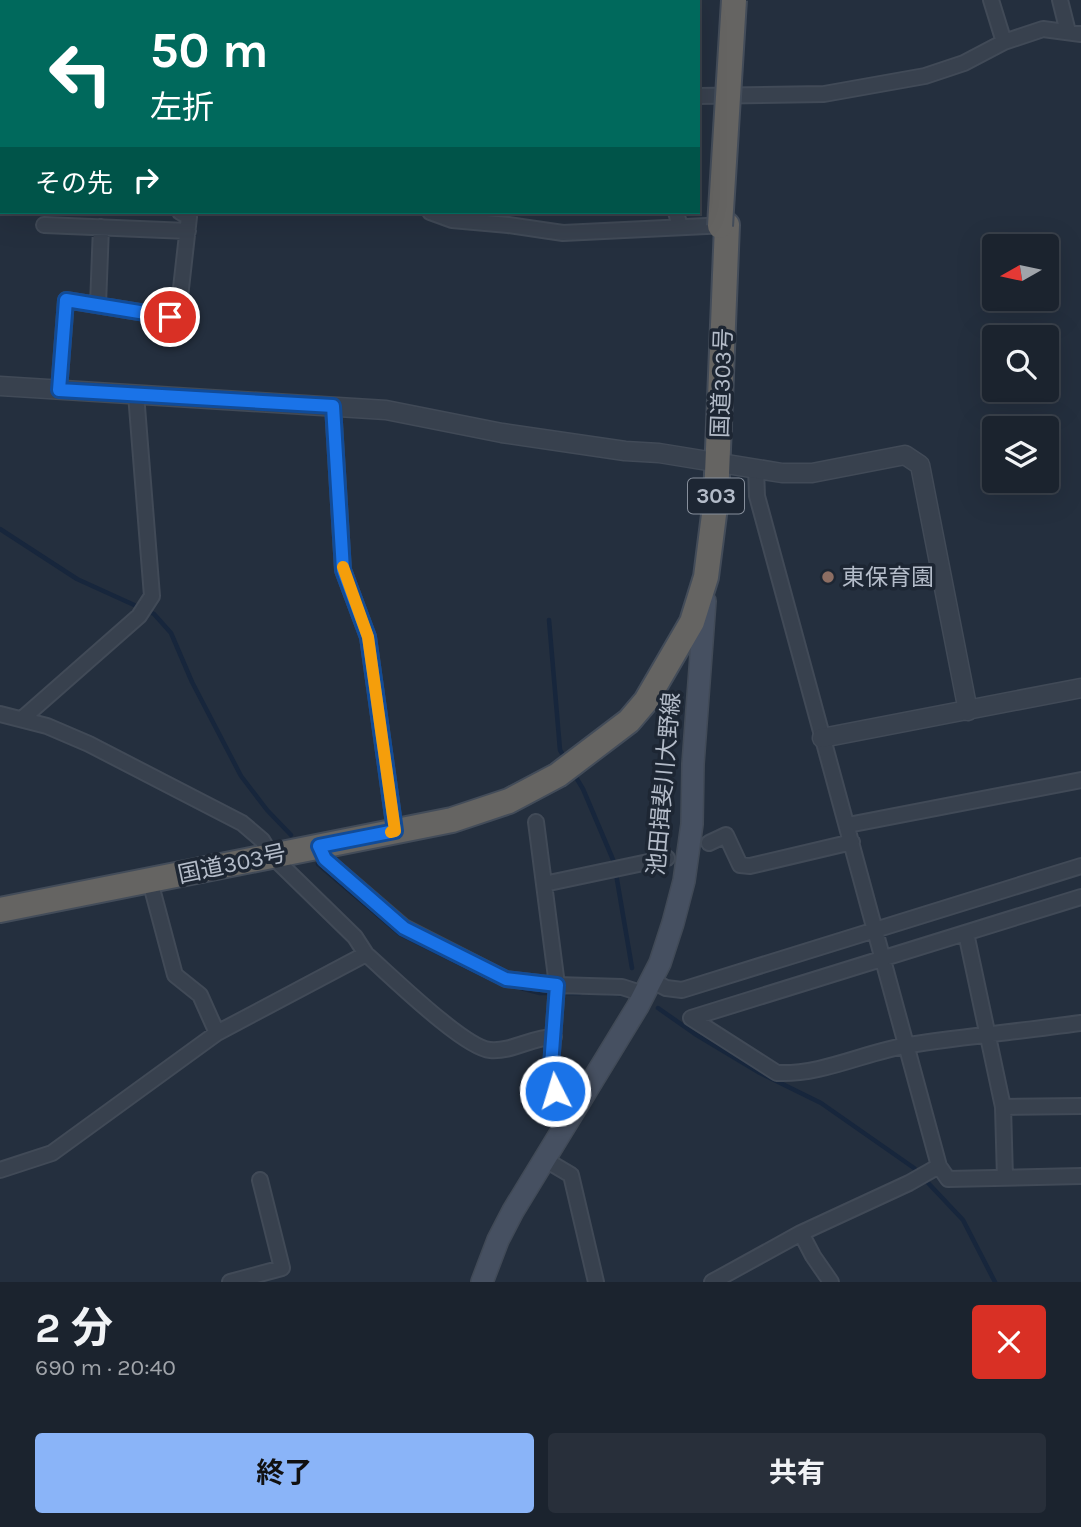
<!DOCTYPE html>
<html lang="ja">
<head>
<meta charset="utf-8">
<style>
	body { margin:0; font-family:Karla,"Noto Sans JP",sans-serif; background:#282f3a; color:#f1f3f6; height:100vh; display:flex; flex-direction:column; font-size:26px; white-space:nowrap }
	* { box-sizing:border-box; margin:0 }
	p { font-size:23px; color:#a0a4aa }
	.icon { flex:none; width:38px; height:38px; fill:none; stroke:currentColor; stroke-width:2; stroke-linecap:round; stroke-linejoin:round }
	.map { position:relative; height:1282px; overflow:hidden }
	.panel { display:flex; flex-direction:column; background:#1b232e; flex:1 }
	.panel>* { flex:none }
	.top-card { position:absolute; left:0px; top:0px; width:700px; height:214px; box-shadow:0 7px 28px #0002,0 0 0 2px #39404a; background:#00695c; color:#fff; overflow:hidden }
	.needle { width:46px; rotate:261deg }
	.tools { position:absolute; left:982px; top:234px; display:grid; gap:14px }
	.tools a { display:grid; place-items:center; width:77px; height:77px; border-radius:7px; background:#1b232e; box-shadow:0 7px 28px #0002,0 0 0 2px #39404a; font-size:35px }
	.pin { position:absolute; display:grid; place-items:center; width:60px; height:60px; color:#fff; margin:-30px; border:4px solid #fff; border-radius:50%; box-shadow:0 2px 7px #0007 }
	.me { position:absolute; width:77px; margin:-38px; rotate:355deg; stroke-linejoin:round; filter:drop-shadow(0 0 5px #0008) }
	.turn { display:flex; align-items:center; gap:24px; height:147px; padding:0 35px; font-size:32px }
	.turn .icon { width:91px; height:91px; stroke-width:2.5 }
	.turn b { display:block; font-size:49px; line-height:60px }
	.then { display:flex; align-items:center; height:66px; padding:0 35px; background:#0003; gap:14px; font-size:26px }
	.round { display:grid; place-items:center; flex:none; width:74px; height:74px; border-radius:7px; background:#282f3a }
	.head { display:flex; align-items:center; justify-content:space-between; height:119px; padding:0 35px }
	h1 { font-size:42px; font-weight:700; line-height:52px }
	.button { display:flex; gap:14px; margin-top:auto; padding:14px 35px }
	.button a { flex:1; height:80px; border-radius:7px; background:#8ab4f8; color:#111; font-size:28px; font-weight:700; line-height:80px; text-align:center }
	.button a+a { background:#282f3a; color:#f1f3f6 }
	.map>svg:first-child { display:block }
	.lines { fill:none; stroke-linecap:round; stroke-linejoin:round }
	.stream { stroke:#17263c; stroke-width:4.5 }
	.minor-casing { stroke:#414a57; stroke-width:18 }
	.tertiary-casing { stroke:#414a57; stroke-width:21 }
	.secondary-casing { stroke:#414a57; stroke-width:24 }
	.trunk-casing { stroke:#434c59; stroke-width:28 }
	.minor { stroke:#38414e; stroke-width:14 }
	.tertiary { stroke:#38414e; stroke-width:18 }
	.secondary { stroke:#465061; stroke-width:21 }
	.trunk { stroke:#656462; stroke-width:24 }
	.trunk-bridge-casing { stroke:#434c59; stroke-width:28; stroke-linecap:butt }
	.trunk-bridge { stroke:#656462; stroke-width:24 }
	.route-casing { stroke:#114b97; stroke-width:18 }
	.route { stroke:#1a73e8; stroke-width:12 }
	.slow { stroke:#f59e0b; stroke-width:12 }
	.education-dot { fill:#8d6e63; stroke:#1d2633; stroke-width:2.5 }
	.labels { text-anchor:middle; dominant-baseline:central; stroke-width:7; stroke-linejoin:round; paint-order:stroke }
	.shield { fill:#1d2633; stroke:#878f9c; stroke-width:2 }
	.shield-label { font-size:21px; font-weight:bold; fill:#b4bcc9 }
	.street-label { font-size:23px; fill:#b4bcc9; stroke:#1d2633 }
	.poi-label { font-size:23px; fill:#b4bcc9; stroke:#1d2633; text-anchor:start }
</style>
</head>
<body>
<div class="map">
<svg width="1081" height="1282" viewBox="0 0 1081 1282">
	<rect width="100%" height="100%" fill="#242f3e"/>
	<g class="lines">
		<path class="stream" d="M0 529 77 579 154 614 171 633 192 682 241 776 267 810 291 835
			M549 620 560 750 566 760
			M574 774 583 789 614 862 632 968
			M318 864 400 934 497 982
			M509 985 540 993H580
			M606 993 620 994
			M658 1008 695 1034 760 1073 821 1103 914 1168 963 1220 995 1282"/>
		<g class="minor-casing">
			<path id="minor" d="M620 0 621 2
				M991 0 1004 42
				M1060 0 1068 32
				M50 2V0
				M113 2V0
				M180 2V0
				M246 2V0
				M303 2 304 0
				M365 2V0
				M425 2V0
				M484 2V0
				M508 2 513 0
				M0 52H2
				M698 96 824 94 925 76 964 63 1004 42 1043 29 1081 34
				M0 104 2 105
				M0 164 2 162
				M430 212 452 220 508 225 563 233 727 225
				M676 212 680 227
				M44 225 188 231
				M98 305 101 227
				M59 390 66 300 170 317 178 315 189 217 180 212
				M333 406 343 570 368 637 395 831
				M756 468 757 496 939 1166 948 1179 1081 1176
				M0 714 47 726 89 744 242 823 262 840 271 855 355 937 366 954C389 974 464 1048 490 1050 512 1052 532 1037 554 1037
				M23 718 139 616 152 596 136 394
				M536 822 557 985 551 1066 555 1092 576 1107
				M848 825 1081 780
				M709 843 726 835 740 865 750 866 852 842
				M319 846 325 859 404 927 506 979 557 985 622 987 644 994
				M150 881 175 975 200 995 217 1033
				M544 884 667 858
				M1081 897 691 1018 777 1073C823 1075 865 1052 909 1045 966 1036 1024 1031 1081 1023
				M966 933 1003 1107 1005 1178
				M651 980 666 988 682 990 1081 866
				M1003 1107 1081 1106
				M544 1159 571 1175 596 1282
				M0 1170 52 1153 217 1033 366 954
				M801 1233 813 1256 831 1282
				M230 1282 282 1268 260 1180
				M712 1282 801 1233 909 1183 939 1166"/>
		</g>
		<g class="tertiary-casing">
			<path id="tertiary" d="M0 386 386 410 502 433 625 451 659 453 782 473H812L905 455 920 465 968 711
				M822 738 1081 688"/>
		</g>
		<g class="secondary-casing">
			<path id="secondary" d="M482 1282 498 1240 513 1211 638 1006 660 963 673 923 684 881 692 824 693 764 705 601"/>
		</g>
		<g class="trunk-casing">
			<path id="trunk" d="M0 910 452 820 509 801 558 775 629 721 646 701 692 622 706 577 716 499 727 225"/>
		</g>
		<use href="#minor" class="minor"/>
		<use href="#tertiary" class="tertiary"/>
		<use href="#secondary" class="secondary"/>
		<use href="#trunk" class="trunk"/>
		<g class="trunk-bridge-casing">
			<path id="trunk-bridge" d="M720 226 734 0"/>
		</g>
		<use href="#trunk-bridge" class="trunk-bridge"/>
	</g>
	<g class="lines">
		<g class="route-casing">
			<path id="route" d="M170 317 66 300 59 390 333 406 343 570 368 637 395 831 319 846 325 859 404 928 506 979 557 985 551 1066 555 1091"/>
		</g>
		<use href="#route" class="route"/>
		<path class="slow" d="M343 567 368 637 395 831 391 832"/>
	</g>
	<circle class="education-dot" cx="828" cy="577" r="7"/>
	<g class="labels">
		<rect class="shield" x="688" y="478.5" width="56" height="35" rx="5"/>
		<g class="shield-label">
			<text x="716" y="496">303</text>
		</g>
		<g class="street-label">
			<text transform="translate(722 383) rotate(-88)">国道303号</text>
			<text transform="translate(664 784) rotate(-85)">池田揖斐川大野線</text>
			<text transform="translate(232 864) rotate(-12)">国道303号</text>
		</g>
		<g class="poi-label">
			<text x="842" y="577">東保育園</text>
		</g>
	</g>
</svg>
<div class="tools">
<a><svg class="needle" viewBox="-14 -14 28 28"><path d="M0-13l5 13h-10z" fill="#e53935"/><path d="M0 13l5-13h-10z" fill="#a0a4aa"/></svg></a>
<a><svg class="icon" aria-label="search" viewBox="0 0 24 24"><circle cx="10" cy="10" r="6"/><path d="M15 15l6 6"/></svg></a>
<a><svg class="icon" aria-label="layers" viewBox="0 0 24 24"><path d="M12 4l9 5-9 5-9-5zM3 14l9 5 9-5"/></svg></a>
</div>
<div class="pin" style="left:170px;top:317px;background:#d93025"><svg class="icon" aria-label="arrive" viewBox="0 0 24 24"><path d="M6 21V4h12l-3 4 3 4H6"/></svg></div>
<svg class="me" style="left:555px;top:1091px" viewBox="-20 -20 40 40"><circle r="17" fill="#1a73e8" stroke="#fff" stroke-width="3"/><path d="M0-11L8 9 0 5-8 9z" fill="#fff"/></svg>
<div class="top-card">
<div class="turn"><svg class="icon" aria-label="left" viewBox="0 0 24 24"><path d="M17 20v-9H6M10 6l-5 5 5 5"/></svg><div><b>50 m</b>左折</div></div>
<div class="then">その先<svg class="icon" aria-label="right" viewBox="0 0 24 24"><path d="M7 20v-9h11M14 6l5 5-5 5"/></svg></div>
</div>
</div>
<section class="panel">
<div class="head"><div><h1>2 分</h1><p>690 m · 20:40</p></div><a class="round" style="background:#d93025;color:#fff"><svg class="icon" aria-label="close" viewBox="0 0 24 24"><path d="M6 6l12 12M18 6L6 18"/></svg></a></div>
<div class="button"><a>終了</a><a>共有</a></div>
</section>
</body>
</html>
